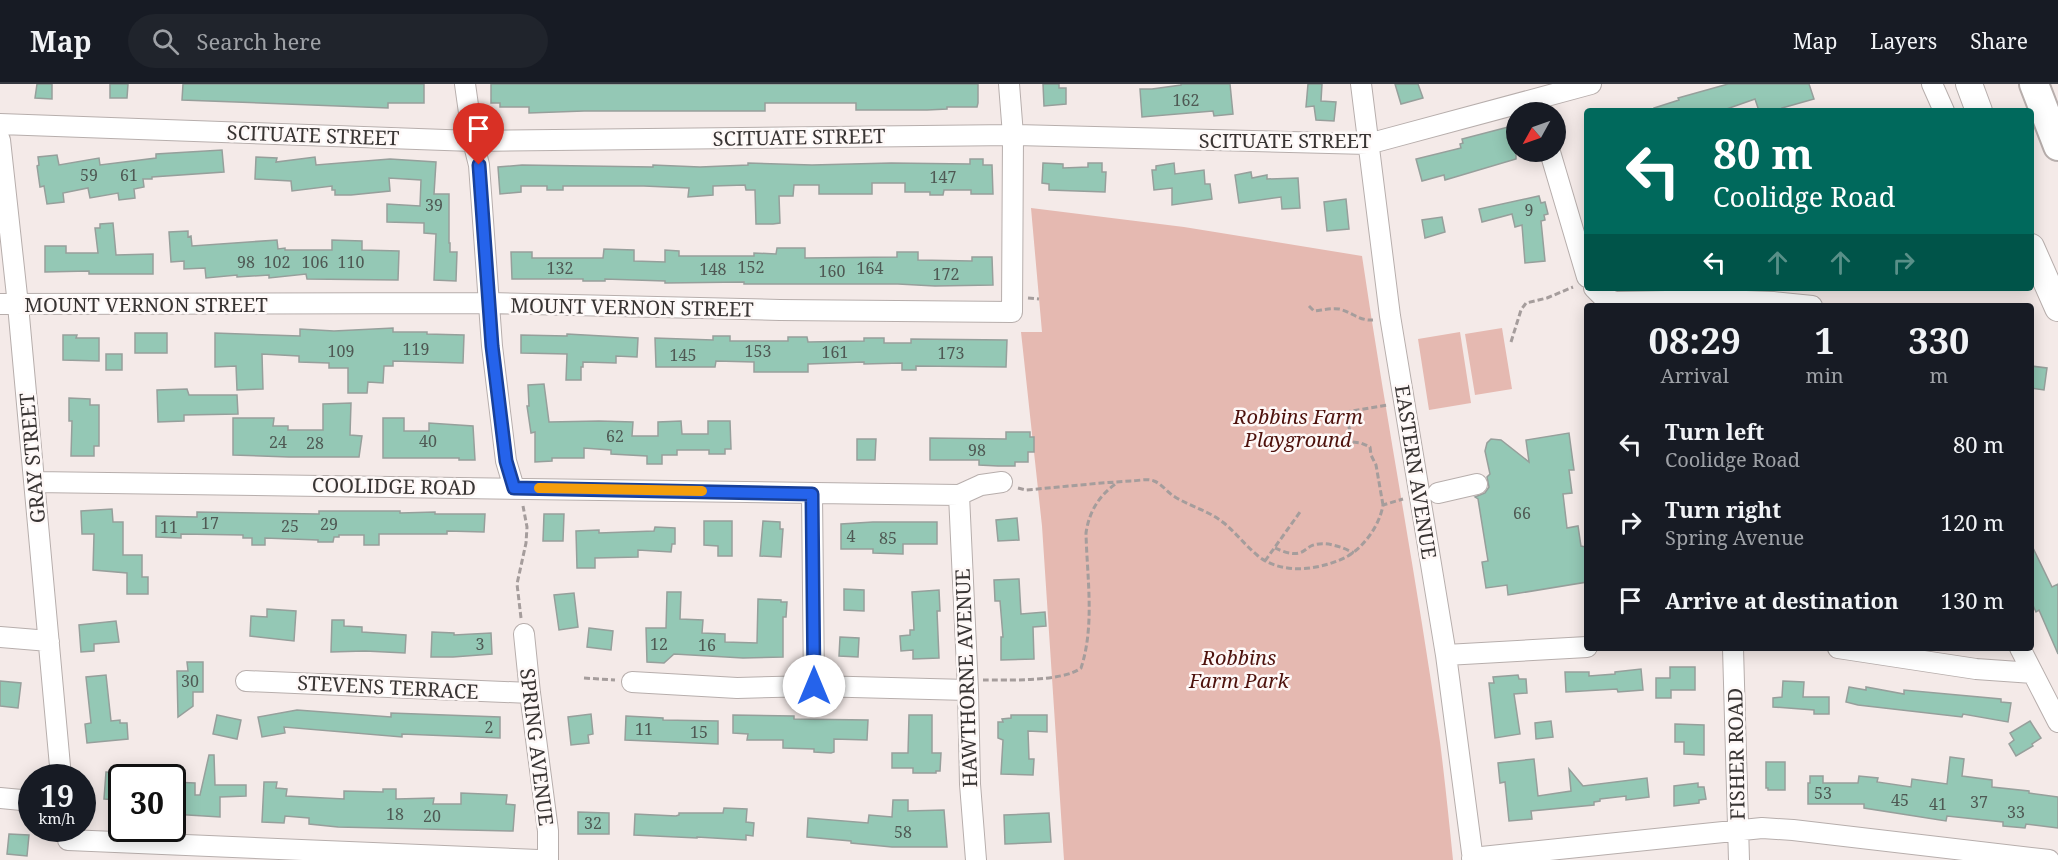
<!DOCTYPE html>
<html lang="en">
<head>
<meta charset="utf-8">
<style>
	body { margin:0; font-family:"Noto Serif",serif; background:#20242c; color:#f1f3f6; height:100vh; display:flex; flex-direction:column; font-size:22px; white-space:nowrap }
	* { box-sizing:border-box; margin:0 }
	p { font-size:20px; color:#9ea1a6 }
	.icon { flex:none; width:33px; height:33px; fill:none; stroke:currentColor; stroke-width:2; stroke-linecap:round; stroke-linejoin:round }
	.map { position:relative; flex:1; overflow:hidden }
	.sheet { position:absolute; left:1584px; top:219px; width:450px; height:348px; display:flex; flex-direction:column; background:#171b24; border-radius:6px; box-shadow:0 3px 15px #0003 }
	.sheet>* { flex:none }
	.top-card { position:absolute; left:1584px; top:24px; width:450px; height:183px; border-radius:6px; box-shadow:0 3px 15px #0003; background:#00695c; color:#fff; overflow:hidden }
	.needle { width:39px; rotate:230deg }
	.tools { position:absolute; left:1506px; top:18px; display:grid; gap:12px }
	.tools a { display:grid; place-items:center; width:60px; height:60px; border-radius:50%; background:#171b24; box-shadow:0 3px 15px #0003; font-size:30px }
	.speed { position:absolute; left:18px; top:680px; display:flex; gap:12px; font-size:30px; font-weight:700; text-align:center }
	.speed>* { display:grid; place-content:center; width:78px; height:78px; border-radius:50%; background:#171b24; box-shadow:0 3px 15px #0003; line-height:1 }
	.speed small { font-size:15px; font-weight:400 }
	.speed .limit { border:3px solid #111; border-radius:9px; background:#fff; color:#111 }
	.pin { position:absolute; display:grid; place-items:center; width:51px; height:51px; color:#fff; margin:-62px -26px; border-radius:50% 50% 50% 0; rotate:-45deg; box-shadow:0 0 6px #0007 }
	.pin .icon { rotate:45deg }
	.me { position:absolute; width:66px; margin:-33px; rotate:0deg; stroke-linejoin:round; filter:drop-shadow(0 0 4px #0008) }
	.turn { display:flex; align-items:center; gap:21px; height:126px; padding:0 30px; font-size:27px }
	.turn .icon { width:78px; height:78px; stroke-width:2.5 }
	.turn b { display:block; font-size:42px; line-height:51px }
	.lanes { display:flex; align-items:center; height:57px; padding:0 30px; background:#0003; justify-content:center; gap:30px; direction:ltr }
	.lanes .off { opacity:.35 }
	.eta { display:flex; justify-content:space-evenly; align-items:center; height:102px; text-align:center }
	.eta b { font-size:36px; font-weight:700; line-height:42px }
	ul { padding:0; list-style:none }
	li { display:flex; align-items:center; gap:18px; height:78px; padding:0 30px }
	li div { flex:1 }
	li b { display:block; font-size:22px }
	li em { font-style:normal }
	header { display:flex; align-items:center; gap:36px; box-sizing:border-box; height:84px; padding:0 30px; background:#171b24; border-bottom:2px solid #363941 }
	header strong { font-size:28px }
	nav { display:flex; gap:33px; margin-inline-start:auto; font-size:21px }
	.search { width:420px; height:54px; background:#20242c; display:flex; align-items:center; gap:15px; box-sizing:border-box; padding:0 21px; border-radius:33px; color:#9ea1a6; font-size:22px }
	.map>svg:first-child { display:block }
	.green { fill:#e5b9b1 }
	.building { fill:#94c8b5; stroke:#969f9b; stroke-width:1.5 }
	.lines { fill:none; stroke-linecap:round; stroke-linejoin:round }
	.minor-casing { stroke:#b7aeac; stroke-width:22 }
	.major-casing { stroke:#b7aeac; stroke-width:28 }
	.highway-casing { stroke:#b7aeac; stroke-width:32 }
	.path { stroke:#a59d9c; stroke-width:3; stroke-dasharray:6 3; stroke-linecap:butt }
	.minor { stroke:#fff; stroke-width:20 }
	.major { stroke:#fff; stroke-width:26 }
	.highway { stroke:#fff; stroke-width:28 }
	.route-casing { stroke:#184099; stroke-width:15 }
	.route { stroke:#2563eb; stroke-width:10 }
	.slow { stroke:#f59e0b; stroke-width:10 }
	.labels { text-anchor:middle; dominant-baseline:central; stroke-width:5; stroke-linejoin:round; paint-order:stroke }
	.number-label { font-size:16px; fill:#4f5954 }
	.street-label { font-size:20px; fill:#383433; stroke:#fef8f7 }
	.park-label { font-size:20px; font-style:italic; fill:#4d110c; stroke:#fef8f7 }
</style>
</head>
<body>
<header>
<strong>Map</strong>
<div class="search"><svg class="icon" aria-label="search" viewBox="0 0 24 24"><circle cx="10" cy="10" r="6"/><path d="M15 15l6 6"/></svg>Search here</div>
<nav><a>Map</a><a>Layers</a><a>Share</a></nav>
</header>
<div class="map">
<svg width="2058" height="776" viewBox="0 0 2058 776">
	<rect width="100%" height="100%" fill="#f4eae8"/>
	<path class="green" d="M1031 124 1184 143 1362 172C1386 335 1417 496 1440 658 1445 697 1449 737 1453 776H1064L1042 442 1021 248H1042Z
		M1502 244 1512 305 1475 311 1465 250Z
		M1460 248 1471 319 1429 326 1418 255Z"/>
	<path class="building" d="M37 0H52V15L35 14Z
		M110 0H128L127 14H110Z
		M183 0H424V19H388V24L182 16Z
		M491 0H978V19L977 23H947V25L927 26H856V19H765V27H584L529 29V23H500V19H491Z
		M1043 0H1059V4H1066V20L1044 22Z
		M1181 0H1230L1233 30 1214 32 1213 27 1142 33 1140 5H1152L1181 1Z
		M1308 0H1322L1321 17 1336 18 1334 37 1316 36 1314 22 1306 23Z
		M1395 0H1418L1423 14 1401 20Z
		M1728 0H1809L1814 15 1782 24 1783 27H1759L1755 15 1721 27H1655L1654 24 1679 16 1678 14Z
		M1516 41V75L1445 96 1444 91 1422 97 1416 75 1461 64 1460 60 1463 59 1462 55Z
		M222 66 224 88 152 93V95H143L144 103 134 105 135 114 119 116 118 109 90 114 88 104 63 109 64 118 47 120 44 102 40 103 37 82 39 81 38 73 57 71 59 81 99 74 100 81 156 74V70Z
		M256 73 277 74 276 78 315 73 316 81 390 75 436 78 434 110H449V159H450V168H457L456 197 434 196 436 150 424 149V139L387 138V120L420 122 421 96 389 94 390 107 351 111H335V106H332V102L292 107 291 97 255 95Z
		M970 75H983V81H992L993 110H971V106H944L943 111H930V108H905V99H872V110H819V101H794L793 112H779L780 139 773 140H756L755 106H746L745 101 713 102V111L688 113 689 104 644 102H563V106H547V102H521V108L500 110 498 83 522 81 653 83V81L700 83 748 81V79L812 81 891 79 970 80Z
		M1043 79 1063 80V84L1088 83V79H1102V88H1106L1105 108 1049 106V100L1042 99Z
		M1174 79 1175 90 1204 86 1205 100H1210L1212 115 1172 121V104L1154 106 1152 86H1156V82Z
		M1251 88 1252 94 1267 91V95L1298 94 1300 124 1282 125 1281 113 1239 119 1235 91Z
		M1539 112 1541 119 1545 118 1548 130 1544 131 1545 136 1541 137 1545 177 1525 179 1522 141 1515 143 1512 130 1482 138 1479 125Z
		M1346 115 1349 145 1327 147 1324 118Z
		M1442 133 1445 148 1425 154 1422 136Z
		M113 139 116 171 153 170V190H89V187L45 188V162H66V169H98L95 144H100V140Z
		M188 147V153L191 152 192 162 277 156 278 165 285 164V166H332V156L362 157V166L399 167 398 196 307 195 306 190 269 194V191L237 193V191L206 194 205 184 184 185V177L171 178 169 148Z
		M777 164H805V174L897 173V168H918V176L972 177V173H992L993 201 935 202 898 200H744V198L665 199V197L605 195V197H583V195H512L511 168H532V174H603L604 165 634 166V177L665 178V166L679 167V172H754V169L776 170Z
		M393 244V248H427V250L464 251 463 279 393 277V282H384L383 299 368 298 367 309H348V284H329V279L299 278V272L262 270 263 305 237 306 236 282 215 283V249L300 252V245L334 247Z
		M135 249H167V269H135Z
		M567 250 638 254 637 273 616 272V279L583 278V283H581V296H566L567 270 521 269V251L567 252Z
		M63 251H77L76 254H99V277L63 276Z
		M713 252H730V257H788V253H807L808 258 864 257V254H884V259H911V255L1007 256 1006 283 916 282V286H902V279L864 280V278L808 280V288H754V278L716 277 715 283H656L655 254 713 256Z
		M106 270H122V286H106Z
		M2031 282 2047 284 2044 306 2031 304Z
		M544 300 549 338 599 337 633 338 632 352H658V338L681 337 682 350H708V337H730L731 365H725V370H709V366H677V371H662V380H647V372L611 370V366L584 364V374H552V377L535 378V348L531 349 527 322H529L528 301Z
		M187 305 189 311H237L238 330 184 331V337L158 338 157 306Z
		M69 314 90 315V321H99V362H94V372H71L72 337H69Z
		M351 319 350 351 362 352 359 373H289L233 371V334H274L273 342H288V346H323V320Z
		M383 334H404V347H429V339L473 342 475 376H459V374H383Z
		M1006 348H1030V353H1034V368H1028V378H1015V382H998L979 381V376H930V354L1006 355Z
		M1569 349 1574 386H1569L1572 409 1563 410 1567 444 1578 442 1581 462 1586 463 1587 498 1508 511 1507 501 1486 504 1482 478 1488 477 1478 415 1475 413 1485 409 1489 403 1487 393 1490 390 1485 367 1487 359 1491 355 1501 356 1529 378 1526 356Z
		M857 355H876L875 376H857Z
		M112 425 113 438H123V471H142V493H148V510H127V489L93 486 94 450H82L81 427Z
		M319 427H400V429L435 428V430H485L484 448 447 447V450H379V461H364V451H339V453H334L333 458H318V456L265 454V461H252V454H243V451L181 450V454L156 453V432L197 433V428L319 430Z
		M544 430H564L563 457H543Z
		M1017 434 1019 456 998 457 996 436Z
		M704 437H732V472H718V462L704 461Z
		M763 437 780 438V445H783L781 473 760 472Z
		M873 438H937V460H903V470L873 469V465H841V440Z
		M655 443 675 444V460H672L671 468 638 466V473L595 474V484H577L576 447 599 446V449L654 447Z
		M2031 460 2052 503 2058 500V570L2039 526 2036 528 2031 517Z
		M1019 495 1021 530 1045 528 1046 542 1033 543 1034 575 1001 576V553H1003L1000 517H995L994 496Z
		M844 505 864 506V527L844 526Z
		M939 506 940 527H937L939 574 913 575V566L901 567 900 552 910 551V546H914L912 508Z
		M667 508H681L680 535 703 536 702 549 725 550V558L757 559 758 515 781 516V518H787L786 533H783V573L743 574 674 570 664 579 647 578 646 544H666Z
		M574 509 578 543 559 546 554 511Z
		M267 525 296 527 294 557 250 552 251 532 267 533Z
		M332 536H344V542L362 543V548L406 551 405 569 365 567 331 568Z
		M116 537 119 558 94 560V567L81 568 79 541Z
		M589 544 613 547 611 566 587 563Z
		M432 548 454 549V551L491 549 492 570 453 573H431Z
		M840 553 859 554 858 573 839 572Z
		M187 578H203V608H193V622L178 633 177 587H188Z
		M1670 583H1695V606H1671V614H1656V594H1670Z
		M1641 585 1643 606 1618 608 1617 605 1566 608 1565 588H1589V592L1615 590V588Z
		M106 591 111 637 120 636V639H127L128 655 87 659 85 640 91 639 86 593Z
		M1518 591 1519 595H1526L1527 609 1514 610 1520 650 1495 654 1489 599H1494L1493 593Z
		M0 597 21 599 18 624 0 622Z
		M1783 597 1804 598 1803 613H1829V630H1814V626L1773 623V614L1782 613Z
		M1849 603 1866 606V603L1904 610V606L2001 615V618L2011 619 2008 638 1963 630 1962 633 1858 621 1846 618Z
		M297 626 391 633V629L500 633V654L402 650V653L284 643 285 649 262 653 258 633Z
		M591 630 593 650 588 651 589 659 571 661 568 633Z
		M217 631 241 636 237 655 213 650Z
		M733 631 794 632V635L868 636 867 656 834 655V668L831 669 814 668V665L783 664V656H747L748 650 733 649Z
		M909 631H932V669H941L940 687H936V689H913V684H892V669H908Z
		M1011 631H1047V648L1028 647 1029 675H1034L1033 691 1001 690 1003 656 998 654V638H1003L1002 635 1011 634Z
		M626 632 663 634V636L718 637V660L625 656Z
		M1551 637 1553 653 1536 655 1535 639Z
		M2030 637 2041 654 2032 660 2033 662 2016 672 2009 660 2014 656 2010 649Z
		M1675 640 1704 641V671L1684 670V658H1675Z
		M209 671H214L215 701H246V712L220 713V733L172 730V698L195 699V711H200Z
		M1950 673 1964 675 1962 692 1992 696V703L2029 707V709L2058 713V744L2026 740 2025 744 2003 742V738L1947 732 1946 737 1864 724V720H1808V699H1810V692H1823V699H1858L1859 692 1878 694 1877 698 1911 703 1912 695 1947 700Z
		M1534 675 1538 712 1571 707 1569 685 1583 702 1647 694 1649 713 1626 716V712L1600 715V717L1594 718V721L1531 727 1532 735 1509 737 1505 698 1500 699 1498 679Z
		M1766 678H1785V706H1768V704H1766Z
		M106 688 122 689V716L104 715Z
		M264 698H277L276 704 287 705 286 712 344 715V707L383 708V705H396V715L434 714 433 720H461V709L507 711 506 720 515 721 513 747 338 743 309 740V734L285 732 284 739 262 738Z
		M1698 699V703H1704L1706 715 1699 716V719L1674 722V702Z
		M893 716H908V727L944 726 947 763H892L851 759V757L807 753 808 734 868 739 869 731 892 733Z
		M724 724 747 725 746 738 754 739 753 752 746 751V756L697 753V754L634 751 635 730 676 732 679 731V729H723Z
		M578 728 609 729V750H578Z
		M1049 729 1051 758 1005 760 1004 731Z
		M9 750 29 751 27 772 7 770Z"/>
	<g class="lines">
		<g class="minor-casing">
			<path id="minor" d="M465 0 473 57 479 81 492 262 506 377 514 404
				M1361 0 1390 232 1446 571 1473 776
				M1932 0 1944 27
				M0 40 473 57 1013 51 1368 60 1591 0
				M0 56 18 221 61 693
				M1550 68 1587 193
				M1594 204 1603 213 1615 218 1718 216 1773 218 1812 222
				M0 220 490 219 780 226 1012 228 1013 51 1009 0
				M34 398 959 411 981 401 1002 398
				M1438 409 1477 400
				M812 410 814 602
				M959 411 968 606 970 700 976 776
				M524 550 530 609 548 747V776
				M0 553 49 557
				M1733 564 1739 776
				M1838 564 1976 585 2033 589
				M2020 564 2058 638
				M1446 571 1587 563
				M246 597 530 609
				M632 598 737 604 814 602 968 606
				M0 714 32 717
				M68 756 538 776
				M1472 774 1762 744 1793 746 2049 776"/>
		</g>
		<g class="major-casing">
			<path id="major" d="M1969 0 1979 27
				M2031 163 2058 224"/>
		</g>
		<g class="highway-casing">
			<path id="highway" d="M2034 0 2058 62"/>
		</g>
		<path class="path" d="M1028 214 1039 215
			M1309 222 1314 227C1323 226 1331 224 1339 225 1352 228 1359 237 1373 236
			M1511 258 1521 226 1526 219 1547 214 1573 203
			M1018 404 1026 406C1061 403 1096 399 1131 397 1138 397 1147 394 1154 397 1162 400 1168 409 1175 413 1192 423 1209 427 1224 439 1236 449 1245 461 1257 471 1281 492 1322 486 1348 472 1365 462 1380 440 1383 421L1403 415
			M1383 421 1376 381 1371 371 1370 363 1361 359 1352 358 1346 328 1387 321
			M1275 464C1282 467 1291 471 1299 469 1304 468 1307 464 1311 462 1324 456 1342 463 1354 469
			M1265 477 1300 428
			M521 534 517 500 526 459 527 443 523 422
			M584 594 615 596
			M983 596C1006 596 1063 598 1081 584 1095 542 1087 493 1086 449 1089 428 1099 411 1117 399"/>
		<use href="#minor" class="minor"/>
		<use href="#major" class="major"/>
		<use href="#highway" class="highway"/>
	</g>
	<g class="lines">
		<g class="route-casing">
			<path id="route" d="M479 81 492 262 506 377 514 404 812 410 814 602"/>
		</g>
		<use href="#route" class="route"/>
		<path class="slow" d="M539 404 702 407"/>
	</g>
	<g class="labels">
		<g class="number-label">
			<text x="1186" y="16">162</text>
			<text x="89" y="91">59</text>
			<text x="129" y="91">61</text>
			<text x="943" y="93">147</text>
			<text x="434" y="121">39</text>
			<text x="1529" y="126">9</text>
			<text x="246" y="178">98</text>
			<text x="277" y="178">102</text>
			<text x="315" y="178">106</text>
			<text x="351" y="178">110</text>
			<text x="751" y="183">152</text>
			<text x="560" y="184">132</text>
			<text x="870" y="184">164</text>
			<text x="713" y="185">148</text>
			<text x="832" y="187">160</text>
			<text x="946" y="190">172</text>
			<text x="416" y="265">119</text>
			<text x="341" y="267">109</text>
			<text x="758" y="267">153</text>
			<text x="835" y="268">161</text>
			<text x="951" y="269">173</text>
			<text x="683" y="271">145</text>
			<text x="615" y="352">62</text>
			<text x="428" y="357">40</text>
			<text x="278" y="358">24</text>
			<text x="315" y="359">28</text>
			<text x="977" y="366">98</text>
			<text x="1522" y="429">66</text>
			<text x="210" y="439">17</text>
			<text x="329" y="440">29</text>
			<text x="290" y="442">25</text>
			<text x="169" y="443">11</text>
			<text x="851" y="452">4</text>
			<text x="888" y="454">85</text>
			<text x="480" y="560">3</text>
			<text x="659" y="560">12</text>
			<text x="707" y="561">16</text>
			<text x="190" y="597">30</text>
			<text x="489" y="643">2</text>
			<text x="644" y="645">11</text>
			<text x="699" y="648">15</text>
			<text x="1823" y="709">53</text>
			<text x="1900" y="716">45</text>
			<text x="1979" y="718">37</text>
			<text x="1938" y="720">41</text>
			<text x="2016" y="728">33</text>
			<text x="395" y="730">18</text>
			<text x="432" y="732">20</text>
			<text x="593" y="739">32</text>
			<text x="903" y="748">58</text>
		</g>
		<g class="street-label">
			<text transform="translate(313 51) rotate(2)">SCITUATE STREET</text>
			<text transform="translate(799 53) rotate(-1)">SCITUATE STREET</text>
			<text x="1285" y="56">SCITUATE STREET</text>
			<text x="146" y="220">MOUNT VERNON STREET</text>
			<text transform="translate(632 223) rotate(1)">MOUNT VERNON STREET</text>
			<text transform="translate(32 374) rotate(-95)">GRAY STREET</text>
			<text transform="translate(1416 388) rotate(81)">EASTERN AVENUE</text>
			<text transform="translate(394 402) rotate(1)">COOLIDGE ROAD</text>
			<text transform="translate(966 594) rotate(-92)">HAWTHORNE AVENUE</text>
			<text transform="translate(388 603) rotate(3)">STEVENS TERRACE</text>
			<text transform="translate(537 663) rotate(83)">SPRING AVENUE</text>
			<text transform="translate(1736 670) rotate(-91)">FISHER ROAD</text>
		</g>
		<g class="park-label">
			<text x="1298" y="332">Robbins Farm<tspan x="1298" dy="23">Playground</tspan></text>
			<text x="1239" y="573">Robbins<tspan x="1239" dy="23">Farm Park</tspan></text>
		</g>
	</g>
</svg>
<div class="tools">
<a><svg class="needle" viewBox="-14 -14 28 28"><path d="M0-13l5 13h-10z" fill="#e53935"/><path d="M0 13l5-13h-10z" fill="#9ea1a6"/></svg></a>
</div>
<div class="speed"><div>19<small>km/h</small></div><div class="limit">30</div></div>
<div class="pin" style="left:479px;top:81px;background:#d93025"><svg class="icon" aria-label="arrive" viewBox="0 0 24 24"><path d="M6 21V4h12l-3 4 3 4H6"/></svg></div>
<svg class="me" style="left:814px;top:602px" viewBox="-20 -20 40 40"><circle r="19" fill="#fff"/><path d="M0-13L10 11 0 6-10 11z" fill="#2563eb"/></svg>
<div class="top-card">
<div class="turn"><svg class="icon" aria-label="left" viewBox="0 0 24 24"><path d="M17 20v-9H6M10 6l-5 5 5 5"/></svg><div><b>80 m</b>Coolidge Road</div></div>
<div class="lanes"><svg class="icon" aria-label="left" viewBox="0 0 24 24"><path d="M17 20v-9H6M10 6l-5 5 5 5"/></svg><svg class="icon off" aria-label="ahead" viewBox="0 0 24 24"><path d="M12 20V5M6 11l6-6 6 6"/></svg><svg class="icon off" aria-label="ahead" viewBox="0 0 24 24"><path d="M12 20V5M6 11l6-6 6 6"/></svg><svg class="icon off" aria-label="right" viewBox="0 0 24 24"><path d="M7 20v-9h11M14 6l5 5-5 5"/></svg></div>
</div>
<section class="sheet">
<div class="eta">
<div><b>08:29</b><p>Arrival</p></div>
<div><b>1</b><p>min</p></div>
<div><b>330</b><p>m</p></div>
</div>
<ul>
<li><svg class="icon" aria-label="left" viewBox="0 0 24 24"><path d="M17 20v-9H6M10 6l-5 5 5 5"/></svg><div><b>Turn left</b><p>Coolidge Road</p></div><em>80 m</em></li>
<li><svg class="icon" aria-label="right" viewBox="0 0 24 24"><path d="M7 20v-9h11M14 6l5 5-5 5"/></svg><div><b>Turn right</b><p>Spring Avenue</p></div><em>120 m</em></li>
<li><svg class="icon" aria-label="arrive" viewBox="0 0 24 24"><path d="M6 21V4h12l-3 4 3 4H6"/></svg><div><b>Arrive at destination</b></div><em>130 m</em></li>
</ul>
</section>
</div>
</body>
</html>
